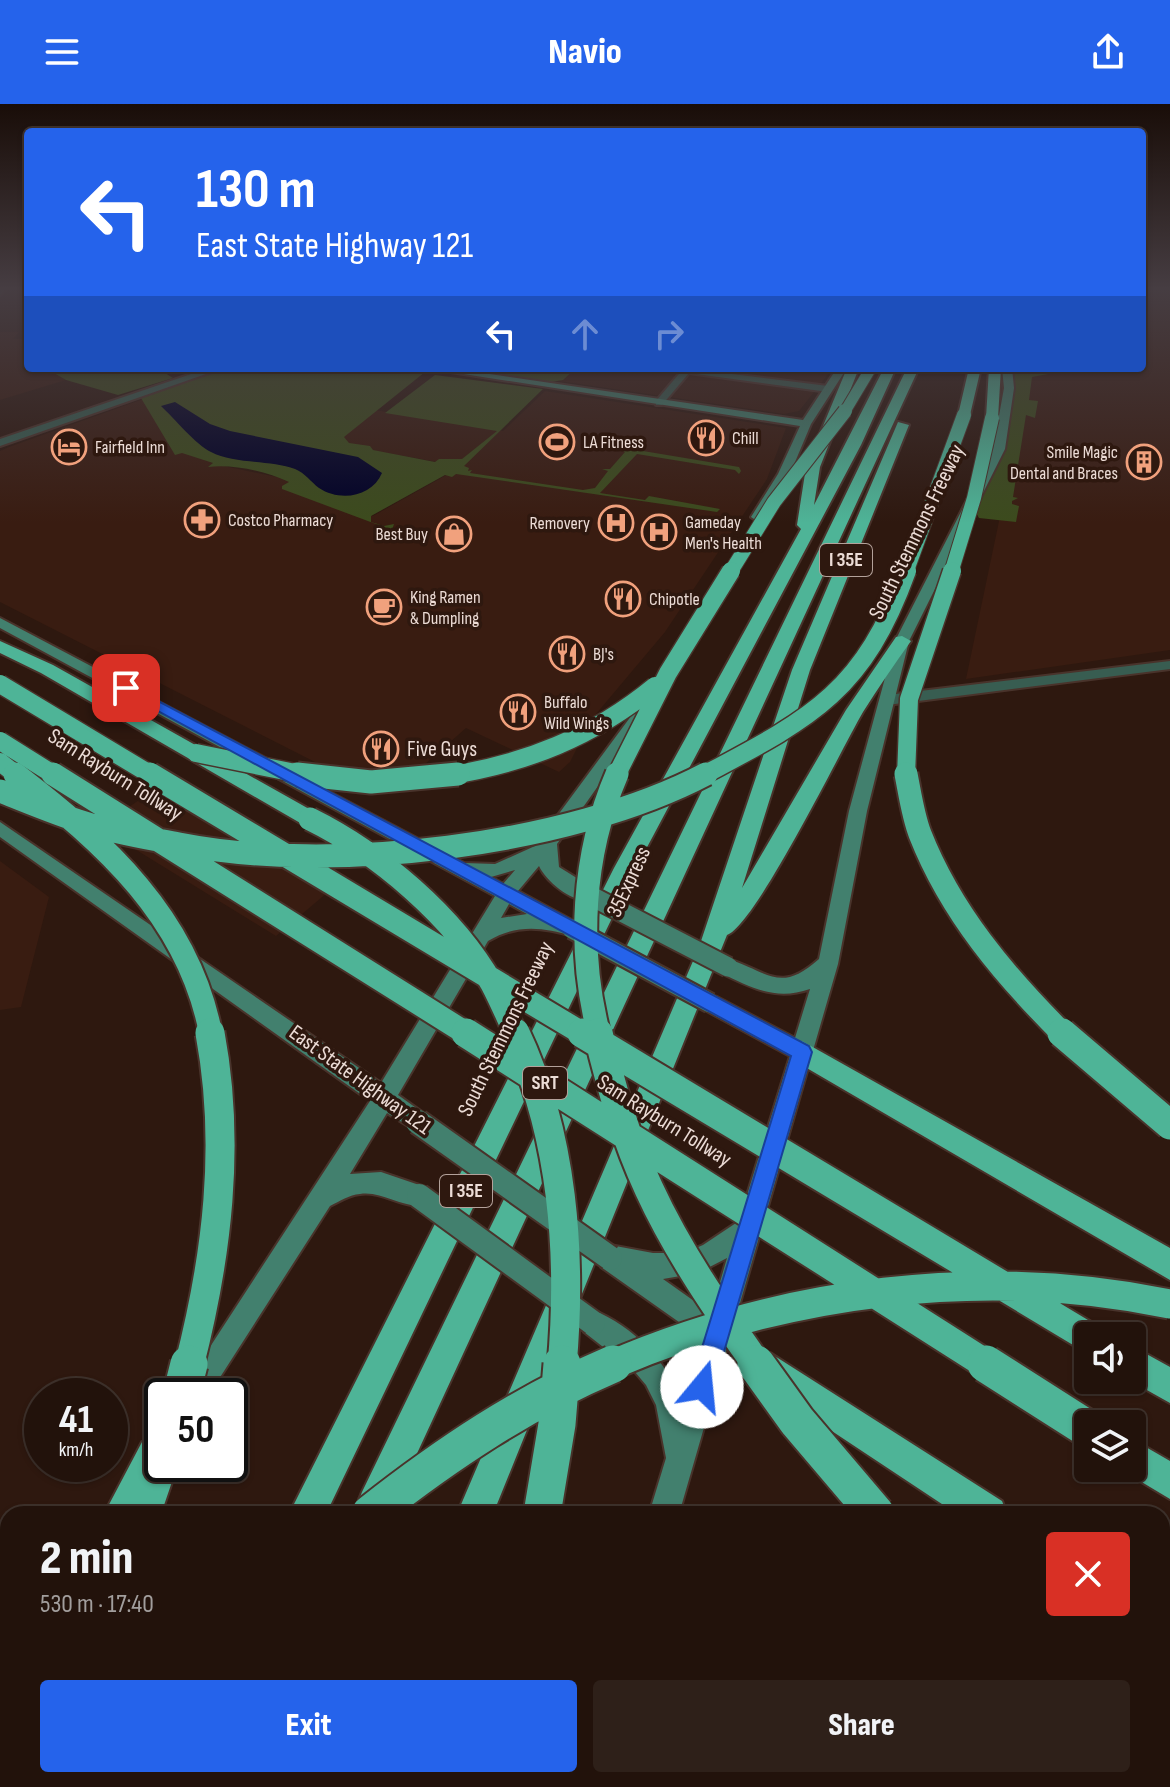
<!DOCTYPE html>
<html lang="en">
<head>
<meta charset="utf-8">
<style>
	body { margin:0; font-family:"Sofia Sans Condensed",sans-serif; background:#2e2019; color:#f1f3f6; height:100vh; display:flex; flex-direction:column; font-size:30px; white-space:nowrap }
	* { box-sizing:border-box; margin:0 }
	p { font-size:26px; color:#a29e9d }
	.icon { flex:none; width:44px; height:44px; fill:none; stroke:currentColor; stroke-width:2; stroke-linecap:round; stroke-linejoin:round }
	.map { position:relative; flex:1; overflow:hidden }
	.side { position:absolute; left:0px; top:1402px; width:1170px; height:282px; display:flex; flex-direction:column; background:#22120b; border-radius:24px 24px 0 0; box-shadow:0 2px 6px #0004,0 0 0 2px #3f322c }
	.side>* { flex:none }
	.guide { position:absolute; left:24px; top:24px; width:1122px; height:244px; border-radius:8px; box-shadow:0 2px 6px #0004,0 0 0 2px #3f322c; background:#2563eb; color:#fff; overflow:hidden }
	.tools { position:absolute; left:1074px; top:1218px; display:grid; gap:16px }
	.tools a { display:grid; place-items:center; width:72px; height:72px; border-radius:8px; background:#22120b; box-shadow:0 2px 6px #0004,0 0 0 2px #3f322c; font-size:40px }
	.speed { position:absolute; left:24px; top:1274px; display:flex; gap:16px; font-size:40px; font-weight:700; text-align:center }
	.speed>* { display:grid; place-content:center; width:104px; height:104px; border-radius:50%; background:#22120b; box-shadow:0 2px 6px #0004,0 0 0 2px #3f322c; line-height:1 }
	.speed small { font-size:20px; font-weight:400 }
	.speed .limit { border:4px solid #111; border-radius:12px; background:#fff; color:#111 }
	.pin { position:absolute; display:grid; place-items:center; width:68px; height:68px; color:#fff; margin:-34px; border-radius:16px; box-shadow:0 4px 12px #0006 }
	.me { position:absolute; width:88px; margin:-44px; rotate:17deg; stroke-linejoin:round; filter:drop-shadow(0 0 6px #0008) }
	.turn { display:flex; align-items:center; gap:28px; height:168px; padding:0 40px; font-size:36px }
	.turn .icon { width:104px; height:104px; stroke-width:2.5 }
	.turn b { display:block; font-size:56px; line-height:68px }
	.lanes { display:flex; align-items:center; height:76px; padding:0 40px; background:#0003; justify-content:center; gap:40px; direction:ltr }
	.lanes .off { opacity:.35 }
	.round { display:grid; place-items:center; flex:none; width:84px; height:84px; border-radius:8px; background:#2e2019 }
	.summary { display:flex; align-items:center; justify-content:space-between; height:136px; padding:0 40px }
	h1 { font-size:48px; font-weight:800; line-height:60px }
	.button { display:flex; gap:16px; margin-top:auto; padding:16px 40px }
	.button a { flex:1; height:92px; border-radius:8px; background:#2563eb; color:#fff; font-size:32px; font-weight:800; line-height:92px; text-align:center }
	.button a+a { background:#2e2019; color:#f1f3f6 }
	header { display:flex; justify-content:space-between; align-items:center; height:104px; padding:0 40px; background:#2563eb; color:#fff; font-size:36px; font-weight:800 }
	.map>svg:first-child { display:block }
	.built { fill:#391c11 }
	.green { fill:#3c4b1d }
	.water { fill:#000127 }
	.lines { fill:none; stroke-linecap:round; stroke-linejoin:round }
	.minor-casing { stroke:#49332b; stroke-width:4 }
	.tertiary-casing { stroke:#49332b; stroke-width:4 }
	.secondary-casing { stroke:#49332b; stroke-width:4 }
	.motorway-casing { stroke:#49332b; stroke-width:4 }
	.minor { fill:#385d51; fill-rule:evenodd }
	.tertiary { fill:#385d51; fill-rule:evenodd }
	.secondary { fill:#42806e; fill-rule:evenodd }
	.motorway { fill:#4eb497; fill-rule:evenodd }
	.secondary-bridge-far1-casing { stroke:#49332b; stroke-width:23; stroke-linecap:butt }
	.secondary-bridge-casing { stroke:#49332b; stroke-width:28; stroke-linecap:butt }
	.motorway-bridge-far5-casing { stroke:#49332b; stroke-width:13; stroke-linecap:butt }
	.motorway-bridge-far4-casing { stroke:#49332b; stroke-width:16; stroke-linecap:butt }
	.motorway-bridge-far3-casing { stroke:#49332b; stroke-width:21; stroke-linecap:butt }
	.motorway-bridge-far2-casing { stroke:#49332b; stroke-width:27; stroke-linecap:butt }
	.motorway-bridge-far1-casing { stroke:#49332b; stroke-width:33; stroke-linecap:butt }
	.motorway-bridge-casing { stroke:#49332b; stroke-width:41; stroke-linecap:butt }
	.secondary-bridge-far1 { stroke:#42806e; stroke-width:19 }
	.secondary-bridge { stroke:#42806e; stroke-width:24 }
	.motorway-bridge-far5 { stroke:#4eb497; stroke-width:11 }
	.motorway-bridge-far4 { stroke:#4eb497; stroke-width:14 }
	.motorway-bridge-far3 { stroke:#4eb497; stroke-width:18 }
	.motorway-bridge-far2 { stroke:#4eb497; stroke-width:23 }
	.motorway-bridge-far1 { stroke:#4eb497; stroke-width:29 }
	.motorway-bridge { stroke:#4eb497; stroke-width:37 }
	.route { fill:#2563eb; stroke:#184099; stroke-width:2 }
	.labels { text-anchor:middle; dominant-baseline:central; stroke-width:7; stroke-linejoin:round; paint-order:stroke }
	.far-poi-label { font-size:18px; fill:#ecdcd6; stroke:#2e180f; text-anchor:start }
	.shield { fill:#2e180f; stroke:#b3a19a; stroke-width:2 }
	.shield-label { font-size:20px; font-weight:bold; fill:#ecdcd6 }
	.street-label { font-size:22px; fill:#ecdcd6; stroke:#2e180f }
	.poi-label { font-size:22px; fill:#ecdcd6; stroke:#2e180f; text-anchor:start }
</style>
</head>
<body>
<header><svg class="icon" aria-label="menu" viewBox="0 0 24 24"><path d="M4 6h16M4 12h16M4 18h16"/></svg>Navio<svg class="icon" aria-label="share" viewBox="0 0 24 24"><path d="M12 15V3M7 8l5-5 5 5M5 13v7h14v-7"/></svg></header>
<div class="map">
<svg width="1170" height="1683" viewBox="0 0 1170 1683">
	<rect width="100%" height="100%" fill="#2e180f"/>
	<path class="built" d="M1142 183H1170V546L966 575 1031 264H1142Z
		M0 228H19L13 235H28V264H45L66 276 0 296Z
		M575 264H833L799 307 784 310 559 277Z
		M545 287 786 324 767 375 665 528 591 616 570 658 559 668 466 624 391 690 370 686 0 498V347L9 343 146 294 185 349 219 361 277 373 373 412 450 369 457 370 465 363 331 339 375 306 503 327Z
		M172 674 347 772 276 832 99 723Z
		M0 757 49 793 21 903 0 906Z"/>
	<path class="green" d="M45 264H157L173 274 118 291 66 276Z
		M230 264H399L425 268 344 333 349 339 370 342 373 346 435 358 439 355H462L497 327 385 309 435 271 543 285 464 362 469 364 468 367 472 366 470 369 583 386 595 384 608 367 602 365H610L625 348 619 345 625 344 739 363 741 367 739 370 735 366 637 350 600 389 645 396 649 392 720 405 717 408 456 370 452 373 445 371 371 412V418L384 422 394 420 392 426 282 385V382L289 378C265 367 233 360 208 363L213 359 182 349 175 351 141 294 175 280Z
		M481 264H576L563 276 551 278 479 267Z
		M1012 264H1053L1059 268 1032 273 1029 296 1038 297 1035 314 1026 311 1013 393 1018 394 1012 397V400L1019 402 1016 418 979 414 975 407 990 374Z"/>
	<path class="water" d="M175 298 210 320 230 327 358 353 382 369C372 393 340 398 319 384 311 378 305 369 295 365 271 356 233 360 211 348 196 341 174 314 161 302Z
		M1170 1533V1683H1071L1075 1676H1162V1545Z"/>
	<g class="lines">
		<g class="minor-casing">
			<path id="minor" d="M0 183H7L0 191Z
				M684 264 828 282 832 285 828 288 689 269 662 301H656V297Z
				M0 1441 8 1444V1477L0 1474Z"/>
		</g>
		<g class="tertiary-casing">
			<path id="tertiary" d="M209 264H223L0 342V335Z
				M1170 557V565L887 601 879 596 887 591Z"/>
		</g>
		<g class="secondary-casing">
			<path id="secondary" d="M425 264H449L803 316 837 264H847L811 320 790 370 761 416 757 417 751 413 778 370 800 322Z
				M1002 264H1012L1014 284 1005 345 909 537 867 707 838 860 679 1410H649L666 1354 656 1301 646 1281 635 1268 584 1228 580 1219 584 1210 593 1206C633 1222 667 1258 683 1298L703 1235 601 1163 597 1154 601 1145 610 1141 653 1149H684L703 1141 739 1117 790 952 703 905 699 899 703 893 710 891 717 893 795 934 810 885C776 897 752 884 721 869L718 863 721 857 728 855C769 868 780 890 819 855L849 707 895 537 993 345 1004 284ZM727 1154 711 1209 663 1175 698 1169Z
				M0 514 464 759 495 760 535 742 640 600H652L654 603 557 740 559 763 596 786 599 791 596 796C576 802 547 779 539 762L518 787 579 820 582 825 579 830 572 832C543 823 516 820 488 837L398 991 426 1011 430 1018 426 1025 418 1028 387 1009 350 1070 381 1068 428 1084 431 1092 428 1100C408 1108 383 1086 360 1090 349 1091 340 1097 330 1102L208 1292H178L370 997 0 733V718L381 979 495 792 0 524ZM515 766 503 780 491 773ZM509 800 527 810 501 814Z
				M8 1550V1591L0 1595V1554Z
				M568 1676H604L602 1683H566Z"/>
		</g>
		<g class="motorway-casing">
			<path id="motorway" d="M847 264H859L820 363 814 401 884 264H896L861 341 636 764 326 1410H289L614 764 801 425 797 421 806 363Z
				M907 264H919L389 1410H361L357 1401 362 1388Z
				M969 264H981L970 311 964 315 958 311Z
				M989 264H1001L998 314 992 318 986 314Z
				M898 318 909 321 810 566 742 784 846 606 896 533 902 532 911 537C894 561 878 584 863 608 842 644 755 822 727 831L493 1410H457L699 843 792 566Z
				M0 537 53 561 318 710 321 715 318 720H302L41 569 0 549Z
				M802 937 1170 1144V1176L793 956 789 948 793 940Z
				M1132 1242 1170 1263V1299L1129 1276H1132Z
				M770 1249 1002 1397 1007 1410H957L758 1278 753 1266 758 1254Z
				M154 1333 162 1336V1360H171L175 1369 161 1410H104L142 1338Z
				M1132 1335 1170 1357V1395L1120 1365 1132 1364Z
				M1162 1505 1170 1508V1549L1162 1546Z
				M8 1619V1676H43L40 1683H0V1623Z
				M1162 1646 1170 1649V1683H1149L1145 1676H1162Z
				M81 1676H125L122 1683H78Z
				M155 1676H198L195 1683H152Z
				M222 1676H265L262 1683H219Z
				M343 1676H385L382 1683H340Z
				M437 1676H479L477 1683H435Z"/>
		</g>
		<use href="#minor" class="minor"/>
		<use href="#tertiary" class="tertiary"/>
		<use href="#secondary" class="secondary"/>
		<use href="#motorway" class="motorway"/>
		<g class="secondary-bridge-far1-casing">
			<path id="secondary-bridge-far1" d="M589 791 728 863
				M572 825 710 899"/>
		</g>
		<g class="secondary-bridge-casing">
			<path id="secondary-bridge" d="M418 1018 610 1154
				M419 1092 593 1219"/>
		</g>
		<g class="motorway-bridge-far5-casing">
			<path id="motorway-bridge-far5" d="M844 309 871 264"/>
		</g>
		<g class="motorway-bridge-far4-casing">
			<path id="motorway-bridge-far4" d="M730 469 774 398 845 307
				M906 469 964 311
				M951 469 974 394 992 314"/>
		</g>
		<g class="motorway-bridge-far3-casing">
			<path id="motorway-bridge-far3" d="M0 580 153 672
				M0 637 56 672
				M196 649 310 672
				M0 658 18 672
				M446 672C525 660 593 633 655 582
				M616 672 668 569 731 467
				M702 672C811 614 863 589 907 467
				M906 672 909 595 952 467"/>
		</g>
		<g class="motorway-bridge-far2-casing">
			<path id="motorway-bridge-far2" d="M15 670C105 739 189 814 211 931
				M53 670 469 931
				M150 670 585 931
				M297 670 371 678 458 670
				M906 670C910 690 913 712 920 730 951 809 1005 872 1064 931
				M0 687C28 698 56 710 85 719 115 729 148 734 179 740 331 770 569 742 706 670
				M310 715C379 749 454 813 492 880 501 897 508 914 516 931
				M599 931C577 845 582 751 617 670"/>
		</g>
		<g class="motorway-bridge-far1-casing">
			<path id="motorway-bridge-far1" d="M466 929 989 1262
				M515 929C563 1030 572 1151 562 1262
				M582 929 1088 1233
				M598 929C611 982 626 1036 649 1085 678 1148 718 1206 758 1262
				M1062 929 1170 1021
				M189 1262C217 1153 231 1041 210 929
				M609 1262C783 1187 983 1161 1170 1200"/>
		</g>
		<g class="motorway-bridge-casing">
			<path id="motorway-bridge" d="M756 1260 797 1317 876 1410
				M986 1260 1088 1325
				M181 1292 189 1260
				M370 1410C446 1350 524 1298 613 1260
				M542 1410 557 1320 562 1260"/>
		</g>
		<use href="#secondary-bridge-far1" class="secondary-bridge-far1"/>
		<use href="#secondary-bridge" class="secondary-bridge"/>
		<use href="#motorway-bridge-far5" class="motorway-bridge-far5"/>
		<use href="#motorway-bridge-far4" class="motorway-bridge-far4"/>
		<use href="#motorway-bridge-far3" class="motorway-bridge-far3"/>
		<use href="#motorway-bridge-far2" class="motorway-bridge-far2"/>
		<use href="#motorway-bridge-far1" class="motorway-bridge-far1"/>
		<use href="#motorway-bridge" class="motorway-bridge"/>
	</g>
	<linearGradient id="sky" x2="0" y2="1"><stop stop-color="#190d08"/><stop offset="0.44" stop-color="#463d42"/><stop offset="1" stop-color="#463d42" stop-opacity="0"/></linearGradient>
	<rect width="1170" height="419" fill="url(#sky)"/>
	<path class="route" d="M126 580 809 942 812 948 711 1292 702 1295 693 1292 690 1283 791 952 121 587V581Z"/>
	<defs>
		<g id="restaurant-ring" transform="scale(1.8)"><circle r="9.5" fill="#2e180f" stroke="#f1a17d" stroke-width="1.5"/><path d="M-5-6h1v4h1v-4h1v4h1v-4h1v5L-1.5 .5V6h-2V.5L-5-1ZM5-6V6H3V1.5H1.5Q1.5-4 5-6Z" fill="#f1a17d"/></g>
		<g id="stadium-ring" transform="scale(1.8)"><circle r="9.5" fill="#2e180f" stroke="#f1a17d" stroke-width="1.5"/><path d="M0-5a6.5 5 0 1 0 0 10a6.5 5 0 1 0 0-10ZM-3.5-1.8h7v3.6h-7Z" fill="#f1a17d"/></g>
		<g id="hotel-ring" transform="scale(1.8)"><circle r="9.5" fill="#2e180f" stroke="#f1a17d" stroke-width="1.5"/><path d="M-6-4.5h1.5V1H6V5H4.5V3h-9V5H-6ZM-4 0a1.8 1.8 0 1 1 3.6 0ZM.5 0V-2.5h3Q6-2.5 6 0Z" fill="#f1a17d"/></g>
		<g id="building-ring" transform="scale(1.8)"><circle r="9.5" fill="#2e180f" stroke="#f1a17d" stroke-width="1.5"/><path d="M-4-6H4V6H1V3H-1V6H-4ZM-2.5-4.3h1.7v1.8h-1.7ZM.8-4.3h1.7v1.8H.8ZM-2.5-1h1.7V.8h-1.7ZM.8-1h1.7V.8H.8Z" fill="#f1a17d"/></g>
		<g id="pharmacy-ring" transform="scale(1.8)"><circle r="9.5" fill="#2e180f" stroke="#f1a17d" stroke-width="1.5"/><path d="M-2-6h4v4h4v4h-4v4h-4v-4h-4v-4h4Z" fill="#f1a17d"/></g>
		<g id="hospital-ring" transform="scale(1.8)"><circle r="9.5" fill="#2e180f" stroke="#f1a17d" stroke-width="1.5"/><path d="M-5-5h3v3.5h4V-5h3V5h-3V1.5h-4V5h-3Z" fill="#f1a17d"/></g>
		<g id="shop-ring" transform="scale(1.8)"><circle r="9.5" fill="#2e180f" stroke="#f1a17d" stroke-width="1.5"/><path d="M-5-2.5h2.3a2.7 3.5 0 0 1 5.4 0H5L5.5 6h-11ZM-1.5-2.5h3a1.5 2.3 0 0 0-3 0Z" fill="#f1a17d"/></g>
		<g id="cafe-ring" transform="scale(1.8)"><circle r="9.5" fill="#2e180f" stroke="#f1a17d" stroke-width="1.5"/><path d="M-5.5-4.5H6V0H3Q3 3.5 0 3.5H-2.5Q-5.5 3.5-5.5 0ZM3-3.2v2h1.7v-2ZM-6 4.5H4V6H-6Z" fill="#f1a17d"/></g>
	</defs>
	<g fill-rule="evenodd">
		<use href="#restaurant-ring" x="706" y="334"/>
		<use href="#stadium-ring" x="557" y="338"/>
		<use href="#hotel-ring" x="69" y="343"/>
		<use href="#building-ring" x="1144" y="358"/>
		<use href="#pharmacy-ring" x="202" y="416"/>
		<use href="#hospital-ring" x="616" y="419"/>
		<use href="#hospital-ring" x="659" y="428"/>
		<use href="#shop-ring" x="454" y="430"/>
		<use href="#restaurant-ring" x="623" y="495"/>
		<use href="#cafe-ring" x="384" y="503"/>
		<use href="#restaurant-ring" x="567" y="550"/>
		<use href="#restaurant-ring" x="518" y="608"/>
		<use href="#restaurant-ring" x="381" y="645"/>
	</g>
	<g class="labels">
		<g class="far-poi-label">
			<text x="732" y="334">Chill</text>
			<text x="583" y="338">LA Fitness</text>
			<text x="95" y="343">Fairfield Inn</text>
			<text x="1118" y="348" text-anchor="end">Smile Magic<tspan x="1118" dy="21">Dental and Braces</tspan></text>
			<text x="228" y="416">Costco Pharmacy</text>
			<text x="685" y="418">Gameday<tspan x="685" dy="21">Men's Health</tspan></text>
			<text x="590" y="419" text-anchor="end">Removery</text>
			<text x="428" y="430" text-anchor="end">Best Buy</text>
			<text x="410" y="493">King Ramen<tspan x="410" dy="21">&amp; Dumpling</tspan></text>
			<text x="649" y="495">Chipotle</text>
			<text x="593" y="550">BJ's</text>
			<text x="544" y="598">Buffalo<tspan x="544" dy="21">Wild Wings</tspan></text>
		</g>
		<g class="shield">
			<rect x="820" y="440" width="52" height="32" rx="6"/>
			<rect x="523" y="963" width="44" height="32" rx="6"/>
			<rect x="440" y="1071" width="52" height="32" rx="6"/>
		</g>
		<g class="shield-label">
			<text x="846" y="456">I 35E</text>
			<text x="545" y="979">SRT</text>
			<text x="466" y="1087">I 35E</text>
		</g>
		<g class="street-label">
			<text transform="translate(917 428) rotate(-64)">South Stemmons Freeway</text>
			<text transform="translate(115 671) rotate(32)">Sam Rayburn Tollway</text>
			<text transform="translate(629 778) rotate(-65)">35Express</text>
			<text transform="translate(506 925) rotate(-64)">South Stemmons Freeway</text>
			<text transform="translate(360 976) rotate(36)">East State Highway 121</text>
			<text transform="translate(664 1017) rotate(32)">Sam Rayburn Tollway</text>
		</g>
		<g class="poi-label">
			<text x="407" y="645">Five Guys</text>
		</g>
	</g>
</svg>
<div class="tools">
<a><svg class="icon" aria-label="sound" viewBox="0 0 24 24"><path d="M4 9h4l5-4v14l-5-4H4zM17 9q2 3 0 6"/></svg></a>
<a><svg class="icon" aria-label="layers" viewBox="0 0 24 24"><path d="M12 4l9 5-9 5-9-5zM3 14l9 5 9-5"/></svg></a>
</div>
<div class="speed"><div>41<small>km/h</small></div><div class="limit">50</div></div>
<div class="pin" style="left:126px;top:584px;background:#d93025"><svg class="icon" aria-label="arrive" viewBox="0 0 24 24"><path d="M6 21V4h12l-3 4 3 4H6"/></svg></div>
<svg class="me" style="left:702px;top:1283px" viewBox="-20 -20 40 40"><circle r="19" fill="#fff"/><path d="M0-13L10 11 0 6-10 11z" fill="#2563eb"/></svg>
<div class="guide">
<div class="turn"><svg class="icon" aria-label="left" viewBox="0 0 24 24"><path d="M17 20v-9H6M10 6l-5 5 5 5"/></svg><div><b>130 m</b>East State Highway 121</div></div>
<div class="lanes"><svg class="icon" aria-label="left" viewBox="0 0 24 24"><path d="M17 20v-9H6M10 6l-5 5 5 5"/></svg><svg class="icon off" aria-label="ahead" viewBox="0 0 24 24"><path d="M12 20V5M6 11l6-6 6 6"/></svg><svg class="icon off" aria-label="right" viewBox="0 0 24 24"><path d="M7 20v-9h11M14 6l5 5-5 5"/></svg></div>
</div>
<section class="side">
<div class="summary"><div><h1>2 min</h1><p>530 m · 17:40</p></div><a class="round" style="background:#d93025;color:#fff"><svg class="icon" aria-label="close" viewBox="0 0 24 24"><path d="M6 6l12 12M18 6L6 18"/></svg></a></div>
<div class="button"><a>Exit</a><a>Share</a></div>
</section>
</div>
</body>
</html>
